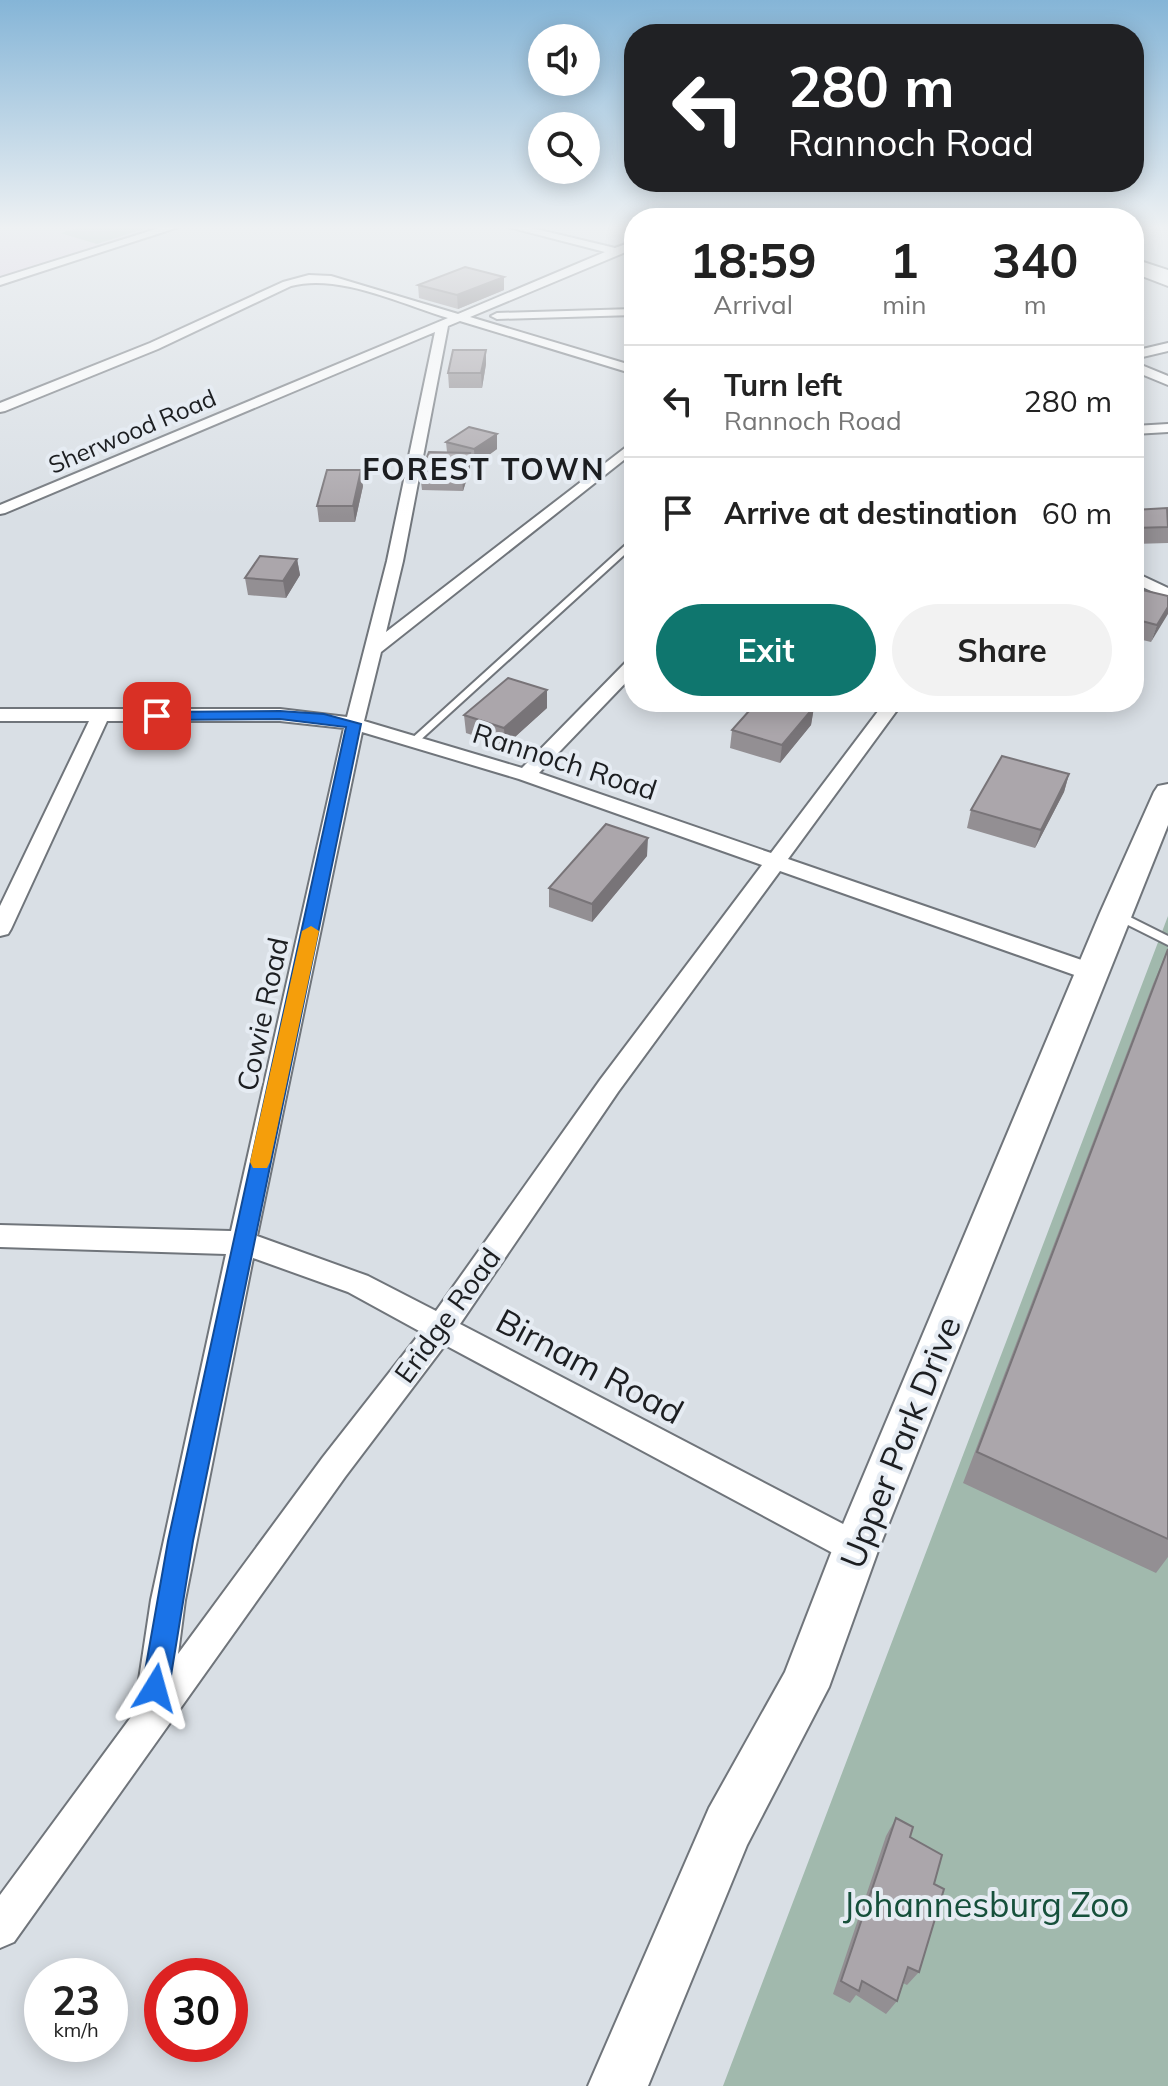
<!DOCTYPE html>
<html lang="en">
<head>
<meta charset="utf-8">
<style>
	body { margin:0; font-family:Mulish,sans-serif; background:#f2f2f2; color:#222; height:100vh; display:flex; flex-direction:column; font-size:30px; white-space:nowrap }
	* { box-sizing:border-box; margin:0 }
	p { font-size:26px; color:#767676 }
	.icon { flex:none; width:44px; height:44px; fill:none; stroke:currentColor; stroke-width:2; stroke-linecap:round; stroke-linejoin:round }
	.map { position:relative; flex:1; overflow:hidden }
	.sheet { position:absolute; left:624px; top:208px; width:520px; height:504px; display:flex; flex-direction:column; background:#fff; border-radius:32px; box-shadow:0 4px 20px #0003 }
	.sheet>* { flex:none }
	.banner { position:absolute; left:624px; top:24px; width:520px; height:168px; border-radius:32px; box-shadow:0 4px 20px #0003; background:#202124; color:#fff; overflow:hidden }
	.controls { position:absolute; left:528px; top:24px; display:grid; gap:16px }
	.controls a { display:grid; place-items:center; width:72px; height:72px; border-radius:50%; background:#fff; box-shadow:0 4px 20px #0003; font-size:40px }
	.speed { position:absolute; left:24px; top:1958px; display:flex; gap:16px; font-size:40px; font-weight:700; text-align:center }
	.speed>* { display:grid; place-content:center; width:104px; height:104px; border-radius:50%; background:#fff; box-shadow:0 4px 20px #0003; line-height:1 }
	.speed small { font-size:20px; font-weight:400 }
	.speed .limit { border:12px solid #d22; background:#fff; color:#111 }
	.pin { position:absolute; display:grid; place-items:center; width:68px; height:68px; color:#fff; margin:-34px; border-radius:16px; box-shadow:0 4px 12px #0006 }
	.me { position:absolute; width:88px; margin:-44px; rotate:8deg; stroke-linejoin:round; filter:drop-shadow(0 0 6px #0008) }
	.turn { display:flex; align-items:center; gap:28px; height:168px; padding:0 32px; font-size:36px }
	.turn .icon { width:104px; height:104px; stroke-width:2.5 }
	.turn b { display:block; font-size:56px; line-height:68px }
	.eta { display:flex; justify-content:space-evenly; align-items:center; height:136px; text-align:center }
	.eta b { font-size:48px; font-weight:700; line-height:56px }
	.primary-button { display:flex; gap:16px; margin-top:auto; padding:16px 32px }
	.primary-button a { flex:1; height:92px; border-radius:48px; background:#0f766e; color:#fff; font-size:32px; font-weight:700; line-height:92px; text-align:center }
	.primary-button a+a { background:#f2f2f2; color:#222 }
	ul { padding:0; list-style:none }
	li { display:flex; align-items:center; gap:24px; height:112px; padding:0 32px; border-top:2px solid #e0e0e0 }
	li div { flex:1 }
	li b { display:block; font-size:30px }
	li em { font-style:normal }
	.map>svg:first-child { display:block }
	.education { fill:#ddcfe2 }
	.green { fill:#a1b9ad }
	.lines { fill:none; stroke-linecap:round; stroke-linejoin:round }
	.service-casing { stroke:#70757b; stroke-width:4 }
	.minor-casing { stroke:#70757b; stroke-width:4 }
	.secondary-casing { stroke:#70757b; stroke-width:4 }
	.service { fill:#fff; fill-rule:evenodd }
	.minor { fill:#fff; fill-rule:evenodd }
	.secondary { fill:#fff; fill-rule:evenodd }
	.wall { fill:#938f93 }
	.shaded-wall { fill:#787478 }
	.building { fill:#aba6ab; stroke:#787478; stroke-width:2 }
	.route { fill:#1a73e8; stroke:#114b97; stroke-width:2 }
	.slow { fill:#f59e0b }
	.labels { text-anchor:middle; dominant-baseline:central; stroke-width:8; stroke-linejoin:round; paint-order:stroke }
	.far-street-label { font-size:24px; fill:#1c1e21; stroke:#e6ecf3 }
	.street-label { font-size:28px; fill:#1c1e21; stroke:#e6ecf3 }
	.far-district-label { font-size:30px; font-weight:bold; letter-spacing:2px; fill:#1c1e21; stroke:#e6ecf3 }
	.near-street-label { font-size:34px; fill:#1c1e21; stroke:#e6ecf3 }
	.near-park-label { font-size:34px; fill:#16503b; stroke:#e6ecf3 }
</style>
</head>
<body>
<div class="map">
<svg width="1168" height="2086" viewBox="0 0 1168 2086">
	<rect width="100%" height="100%" fill="#d9dfe5"/>
	<path class="education" d="M0 225H183L0 284Z"/>
	<path class="green" d="M86 225 89 226 156 225 97 244 60 233Z
		M1168 916V2086H723Z"/>
	<g class="lines">
		<g class="service-casing">
			<path id="service" d="M631 540H634V546L416 744H410V740Z
				M1118 911 1168 936V945L1114 918 1113 915Z"/>
		</g>
		<g class="minor-casing">
			<path id="minor" d="M169 225H185L0 285V278Z
				M500 225H519L615 248 634 241V248L621 254 470 317 634 366V374L460 321 448 326 403 561 386 632 634 441V452L381 652 364 721 522 768 628 660 634 659V674L539 773 771 853 885 702H903L788 859 1099 966 1102 972 1099 978H1083L780 871 618 1092 460 1324 868 1537 872 1548 868 1559 856 1564 844 1559 445 1345 345 1477 14 1942 0 1948V1895L134 1713 151 1600 226 1254 0 1247V1225L231 1231 344 728 280 721H107L11 929 8 934 0 936V906L89 721H0V709H280L347 717 387 561 435 332 5 513 0 514V505L448 318C402 304 338 273 291 286L158 349 5 411 0 412V403L150 343 283 282 309 275 331 276 458 314 605 252ZM362 732 519 779 762 865 600 1080 436 1311 368 1276 257 1236ZM253 1258 348 1292 421 1332 323 1457 178 1654 185 1600Z
				M1134 259 1168 270V277L1134 266Z
				M634 309V315L497 319 491 316 497 313Z
				M1168 343V351L1134 359V351Z
				M1134 362 1168 376V385L1134 371Z
				M1168 424V432L1134 434V426Z
				M1134 572 1168 588V599L1134 583Z"/>
		</g>
		<g class="secondary-casing">
			<path id="secondary" d="M1134 263 1168 276V286L1134 273Z
				M1168 784V825L879 1548 829 1687 747 1845 648 2086H588L709 1808 785 1672 833 1548 1100 913 1154 792 1158 786Z"/>
		</g>
		<use href="#service" class="service"/>
		<use href="#minor" class="minor"/>
		<use href="#secondary" class="secondary"/>
	</g>
	<path class="wall" d="M504 277V290L458 309 419 298 418 285Z
		M486 350V364L482 388H449L448 373Z
		M446 442 497 449 475 465 470 463V469L463 491 422 490 420 474 447 452Z
		M363 486 355 522H319L317 506Z
		M1168 509V543L1134 544V510Z
		M297 559 300 575 286 598 248 595 245 578Z
		M1134 588 1168 596 1151 642 1134 638Z
		M814 707 811 725 780 763 730 748 732 730Z
		M547 708 505 746 466 733 464 715Z
		M1069 774 1064 792 1035 848 967 828 971 810Z
		M647 856 592 922 549 907V888Z
		M1168 949V1557L1156 1573 963 1483 1153 984Z
		M896 1818 910 1837 919 1972 907 1985 903 1983 897 2001 886 2014 856 1995 850 2003 833 1994 886 1836Z"/>
	<path class="shaded-wall" d="M504 277V290L458 309 457 295Z
		M486 350V364L482 388 481 373Z
		M497 434V449L475 465 474 449Z
		M470 453V469L463 491 462 476Z
		M361 470 363 486 355 522 353 506Z
		M297 559 300 575 286 598 283 581Z
		M1168 607V614L1151 642 1157 625Z
		M547 690V708L505 746 504 728Z
		M814 707 811 725 780 763 782 745Z
		M1069 774 1064 792 1035 848 1041 830Z
		M648 838 647 856 592 922V904Z"/>
	<path class="building" d="M465 267 504 277 457 295 418 285Z
		M453 350H486L481 373H448Z
		M469 427 497 434 474 449 446 442Z
		M429 452 470 453 462 476 420 474Z
		M327 470H361L353 506H317Z
		M1167 508 1168 527 1134 528V510Z
		M260 556 297 559 283 581 245 578Z
		M1134 588 1168 596V607L1157 625 1134 619Z
		M508 678 547 690 504 728 464 715Z
		M757 702H796L814 707 782 745 732 730Z
		M1002 756 1069 774 1041 830 971 810Z
		M606 824 648 838 592 904 549 888Z
		M1168 949V1539L977 1452Z
		M896 1818 913 1827 910 1837 942 1855 934 1884 944 1889 919 1972 908 1967 897 2001 862 1981 859 1991 841 1981Z"/>
	<linearGradient id="sky" x2="0" y2="1"><stop stop-color="#85b5d7"/><stop offset="0.44" stop-color="#eef1f3"/><stop offset="1" stop-color="#eef1f3" stop-opacity="0"/></linearGradient>
	<rect width="1168" height="517" fill="url(#sky)"/>
	<path class="route" d="M280 711 324 714 361 724 193 1541 169 1688 165 1697 155 1701 146 1697 142 1688 168 1541 346 727 280 719 157 720 150 716 157 712Z"/>
	<path class="slow" d="M311 926 319 931 270 1162 267 1168H253L250 1162 302 931Z"/>
	<g class="labels">
		<g class="far-street-label">
			<text transform="translate(132 431) rotate(-23)">Sherwood Road</text>
		</g>
		<g class="street-label">
			<text transform="translate(565 761) rotate(18)">Rannoch Road</text>
			<text transform="translate(262 1014) rotate(-78)">Cowie Road</text>
			<text transform="translate(447 1315) rotate(-54)">Eridge Road</text>
		</g>
		<g class="far-district-label">
			<text x="484" y="469">FOREST TOWN</text>
		</g>
		<g class="near-street-label">
			<text transform="translate(590 1366) rotate(28)">Birnam Road</text>
			<text transform="translate(900 1442) rotate(-68)">Upper Park Drive</text>
		</g>
		<g class="near-park-label">
			<text x="986" y="1904">Johannesburg Zoo</text>
		</g>
	</g>
</svg>
<div class="controls">
<a><svg class="icon" aria-label="sound" viewBox="0 0 24 24"><path d="M4 9h4l5-4v14l-5-4H4zM17 9q2 3 0 6"/></svg></a>
<a><svg class="icon" aria-label="search" viewBox="0 0 24 24"><circle cx="10" cy="10" r="6"/><path d="M15 15l6 6"/></svg></a>
</div>
<div class="speed"><div>23<small>km/h</small></div><div class="limit">30</div></div>
<div class="pin" style="left:157px;top:716px;background:#d93025"><svg class="icon" aria-label="arrive" viewBox="0 0 24 24"><path d="M6 21V4h12l-3 4 3 4H6"/></svg></div>
<svg class="me" style="left:155px;top:1688px" viewBox="-20 -20 40 40"><path d="M0-17L14 15 0 8-14 15z" fill="#1a73e8" stroke="#fff" stroke-width="4"/></svg>
<div class="banner">
<div class="turn"><svg class="icon" aria-label="left" viewBox="0 0 24 24"><path d="M17 20v-9H6M10 6l-5 5 5 5"/></svg><div><b>280 m</b>Rannoch Road</div></div>
</div>
<section class="sheet">
<div class="eta">
<div><b>18:59</b><p>Arrival</p></div>
<div><b>1</b><p>min</p></div>
<div><b>340</b><p>m</p></div>
</div>
<ul>
<li><svg class="icon" aria-label="left" viewBox="0 0 24 24"><path d="M17 20v-9H6M10 6l-5 5 5 5"/></svg><div><b>Turn left</b><p>Rannoch Road</p></div><em>280 m</em></li>
<li><svg class="icon" aria-label="arrive" viewBox="0 0 24 24"><path d="M6 21V4h12l-3 4 3 4H6"/></svg><div><b>Arrive at destination</b></div><em>60 m</em></li>
</ul>
<div class="primary-button"><a>Exit</a><a>Share</a></div>
</section>
</div>
</body>
</html>
